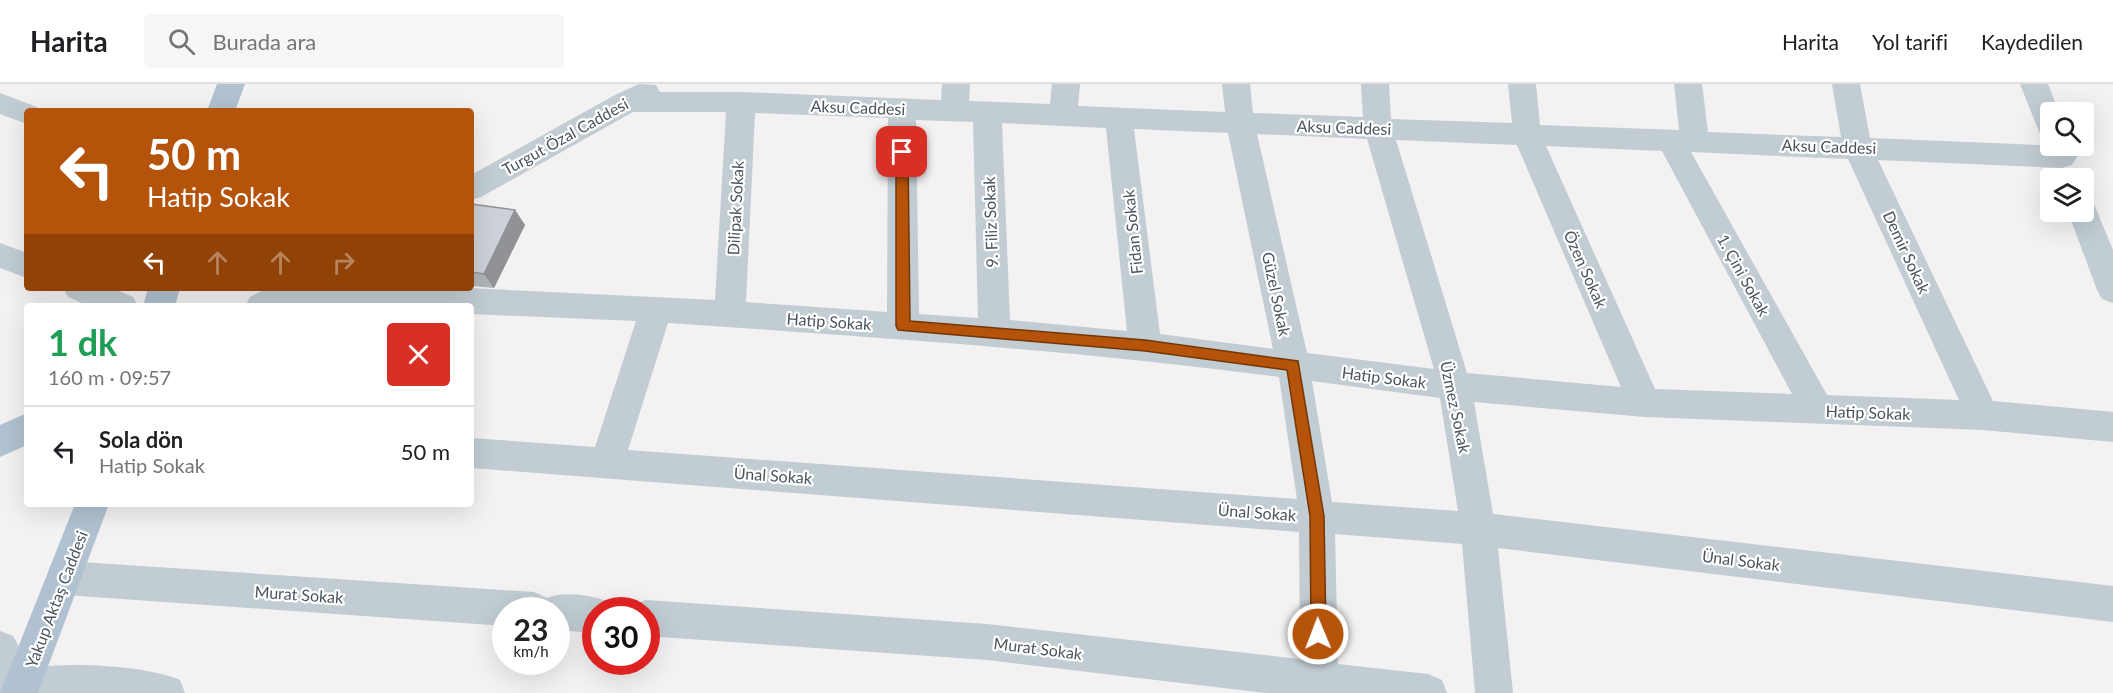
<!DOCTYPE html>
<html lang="tr">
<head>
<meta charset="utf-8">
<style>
	body { margin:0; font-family:Lato,sans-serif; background:#f6f6f6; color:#202124; height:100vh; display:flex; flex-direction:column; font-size:22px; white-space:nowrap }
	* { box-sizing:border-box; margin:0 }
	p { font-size:20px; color:#757577 }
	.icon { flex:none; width:33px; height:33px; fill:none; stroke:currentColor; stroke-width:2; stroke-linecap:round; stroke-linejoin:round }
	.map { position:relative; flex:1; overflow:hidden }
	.drawer { position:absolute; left:24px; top:219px; width:450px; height:204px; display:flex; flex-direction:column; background:#fff; border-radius:6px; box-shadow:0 6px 24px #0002 }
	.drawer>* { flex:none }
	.guide { position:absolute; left:24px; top:24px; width:450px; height:183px; border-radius:6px; box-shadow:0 6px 24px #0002; background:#b45309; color:#fff; overflow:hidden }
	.buttons { position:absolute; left:2040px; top:18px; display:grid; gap:12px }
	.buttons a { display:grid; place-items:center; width:54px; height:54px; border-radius:6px; background:#fff; box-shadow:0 6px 24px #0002; font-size:30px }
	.speed { position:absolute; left:492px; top:513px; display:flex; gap:12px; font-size:30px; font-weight:700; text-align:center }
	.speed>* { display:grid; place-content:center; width:78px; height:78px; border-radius:50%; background:#fff; box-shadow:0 6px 24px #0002; line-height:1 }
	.speed small { font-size:15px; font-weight:400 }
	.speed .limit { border:9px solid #d22; background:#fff; color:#111 }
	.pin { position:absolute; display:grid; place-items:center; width:51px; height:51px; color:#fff; margin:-26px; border-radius:12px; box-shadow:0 3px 9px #0006 }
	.me { position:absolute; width:66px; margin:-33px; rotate:359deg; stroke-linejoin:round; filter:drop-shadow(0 0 4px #0008) }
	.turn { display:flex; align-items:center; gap:21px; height:126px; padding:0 24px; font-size:27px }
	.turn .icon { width:78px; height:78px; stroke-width:2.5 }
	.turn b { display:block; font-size:42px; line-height:51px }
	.lanes { display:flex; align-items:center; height:57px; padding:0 24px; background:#0003; justify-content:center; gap:30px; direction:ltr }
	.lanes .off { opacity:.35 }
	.round { display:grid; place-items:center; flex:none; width:63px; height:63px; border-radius:6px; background:#f6f6f6 }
	.headline { display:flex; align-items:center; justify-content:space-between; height:102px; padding:0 24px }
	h1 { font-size:36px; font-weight:700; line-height:45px; color:#1e9e55 }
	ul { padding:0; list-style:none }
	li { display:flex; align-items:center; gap:18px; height:90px; padding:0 24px; border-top:2px solid #e0e0e0 }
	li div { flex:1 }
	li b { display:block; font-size:22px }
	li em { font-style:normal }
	header { display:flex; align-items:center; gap:36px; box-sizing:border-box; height:84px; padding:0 30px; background:#fff; border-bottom:2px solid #e0e0e0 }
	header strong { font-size:28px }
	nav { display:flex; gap:33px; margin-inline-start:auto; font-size:21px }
	.search { width:420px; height:54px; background:#f6f6f6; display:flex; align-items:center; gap:15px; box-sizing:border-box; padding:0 21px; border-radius:6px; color:#757577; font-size:22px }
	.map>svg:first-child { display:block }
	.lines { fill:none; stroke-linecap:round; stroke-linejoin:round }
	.minor { fill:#c1ccd3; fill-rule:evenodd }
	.major { fill:#b0c2d1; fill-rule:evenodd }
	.wall { fill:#b0b3b8 }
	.shaded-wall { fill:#909296 }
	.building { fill:#cdd0d6; stroke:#909296; stroke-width:1.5 }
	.route { fill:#b45309; stroke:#753606; stroke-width:1.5 }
	.labels { text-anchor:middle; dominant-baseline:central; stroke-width:4.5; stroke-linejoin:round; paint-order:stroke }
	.street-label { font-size:16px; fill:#485560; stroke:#fff }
</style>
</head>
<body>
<header>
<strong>Harita</strong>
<div class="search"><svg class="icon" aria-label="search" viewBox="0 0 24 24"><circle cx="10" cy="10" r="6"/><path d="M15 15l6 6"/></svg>Burada ara</div>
<nav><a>Harita</a><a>Yol tarifi</a><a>Kaydedilen</a></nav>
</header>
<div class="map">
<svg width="2113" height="609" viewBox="0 0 2113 609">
	<rect width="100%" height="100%" fill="#f3f1f1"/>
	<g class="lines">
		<path class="minor" d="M639 0 656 1 660 8H741L941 16 942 0H970L969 17 1050 20 1052 0H1080L1078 22 1225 28 1222 0H1250L1253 29 1363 33 1361 0H1389L1391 35 1512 39 1508 0H1536L1540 41 1679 46 1674 0H1702L1708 48 1841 53 1832 0H1860L1870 54 2062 62 2072 65 2077 73 2072 81 2062 84 1878 76 1993 317 2113 328V358L1983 346 1645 333 1474 318 1493 430 2113 502V538L1498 464 1513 609H1475L1462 460 1335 450 1338 580 1428 590 1442 596 1447 609H1266L987 576 646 552V526H631L633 521 646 516 987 540 1300 575 1299 448 471 384V354L595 363 636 237 471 230V222H245L250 213 267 204H469L715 216 726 28H633L481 113 471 116V91L615 11ZM755 29 888 34 887 228 746 218ZM916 36 973 38 978 234 919 230ZM1002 39 1106 44 1127 247 1010 236ZM1134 45 1228 49 1273 265 1160 250ZM1257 50 1367 55 1434 285 1307 269ZM1396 56 1517 61 1621 303 1467 289ZM1546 62 1662 67 1792 310 1655 305ZM1691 68 1848 75 1959 316 1827 311ZM668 239C872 253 1075 266 1279 293L1297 415 628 366ZM1312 297 1440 314 1458 427 1332 418Z
			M2020 0H2048L2059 28H2050V53L2040 50Z
			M0 9 37 23 39 27H27V40L0 30Z
			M2084 117 2094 120 2113 166V219L2102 215 2097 206 2068 128H2084Z
			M0 159 27 169V194L0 184Z
			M63 204H112L133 213 138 222H89L68 213Z
			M65 477 534 508 547 514C565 507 591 511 609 518L613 526H596V549L556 546V526H506V542L65 511 52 506 47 494 52 482Z
			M0 547 13 552 31 584C70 578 143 581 180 596L185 609H0Z"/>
		<path class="major" d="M217 0H245L235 27H207Z
			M148 204H180L175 222H143Z
			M27 329V361L0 373V341Z
			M75 420H109L38 609H0Z"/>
	</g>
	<path class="wall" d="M471 120 515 126 525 141 494 204 471 202Z"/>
	<path class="shaded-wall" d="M515 126 525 141 494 204 484 190Z"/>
	<path class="building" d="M471 120 515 126 484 190 471 188Z"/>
	<path class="route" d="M902 63 908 68 910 237 1145 256 1298 277 1324 432 1326 550 1324 555 1318 557 1313 555 1311 550 1310 432 1287 286 1145 267 898 246 896 242V68Z"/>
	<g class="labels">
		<g class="street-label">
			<text transform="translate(858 23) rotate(2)">Aksu Caddesi</text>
			<text transform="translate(1344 43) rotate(2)">Aksu Caddesi</text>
			<text transform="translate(565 52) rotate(-29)">Turgut Özal Caddesi</text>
			<text transform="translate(1829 62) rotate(2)">Aksu Caddesi</text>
			<text transform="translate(735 124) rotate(-87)">Dilipak Sokak</text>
			<text transform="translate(990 138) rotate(-92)">9. Filiz Sokak</text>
			<text transform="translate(1132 148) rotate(-96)">Fidan Sokak</text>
			<text transform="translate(1907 168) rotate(65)">Demir Sokak</text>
			<text transform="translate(1586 185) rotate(66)">Özen Sokak</text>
			<text transform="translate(1744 191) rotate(61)">1. Çini Sokak</text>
			<text transform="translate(1277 210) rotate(78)">Güzel Sokak</text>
			<text transform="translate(829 237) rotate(4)">Hatip Sokak</text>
			<text transform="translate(1384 293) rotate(7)">Hatip Sokak</text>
			<text transform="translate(1456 323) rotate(78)">Üzmez Sokak</text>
			<text transform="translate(1868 328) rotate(2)">Hatip Sokak</text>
			<text transform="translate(773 391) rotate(4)">Ünal Sokak</text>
			<text transform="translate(1257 428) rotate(4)">Ünal Sokak</text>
			<text transform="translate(1741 476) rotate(7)">Ünal Sokak</text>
			<text transform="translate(299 510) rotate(4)">Murat Sokak</text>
			<text transform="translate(56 515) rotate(-69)">Yakup Aktaş Caddesi</text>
			<text transform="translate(1038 564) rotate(7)">Murat Sokak</text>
		</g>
	</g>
</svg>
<div class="buttons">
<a><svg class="icon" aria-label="search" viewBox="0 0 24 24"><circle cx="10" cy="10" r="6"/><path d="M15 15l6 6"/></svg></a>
<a><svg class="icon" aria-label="layers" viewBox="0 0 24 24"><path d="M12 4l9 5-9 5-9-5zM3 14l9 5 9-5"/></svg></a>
</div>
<div class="speed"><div>23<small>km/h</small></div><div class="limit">30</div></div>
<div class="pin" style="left:902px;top:68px;background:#d93025"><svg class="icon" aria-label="arrive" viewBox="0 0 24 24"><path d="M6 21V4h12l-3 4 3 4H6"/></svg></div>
<svg class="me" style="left:1318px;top:550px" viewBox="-20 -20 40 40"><circle r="17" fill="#b45309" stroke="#fff" stroke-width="3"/><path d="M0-11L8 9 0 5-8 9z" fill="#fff"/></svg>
<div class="guide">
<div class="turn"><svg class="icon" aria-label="left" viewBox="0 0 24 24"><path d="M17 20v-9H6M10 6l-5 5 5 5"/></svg><div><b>50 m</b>Hatip Sokak</div></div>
<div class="lanes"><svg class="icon" aria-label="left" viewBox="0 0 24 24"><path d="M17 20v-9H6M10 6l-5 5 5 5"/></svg><svg class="icon off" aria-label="ahead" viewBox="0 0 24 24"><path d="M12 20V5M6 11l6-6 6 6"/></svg><svg class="icon off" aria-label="ahead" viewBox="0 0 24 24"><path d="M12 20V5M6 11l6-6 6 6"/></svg><svg class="icon off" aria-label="right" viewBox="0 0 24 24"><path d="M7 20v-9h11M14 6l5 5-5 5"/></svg></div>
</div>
<section class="drawer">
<div class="headline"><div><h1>1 dk</h1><p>160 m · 09:57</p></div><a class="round" style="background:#d93025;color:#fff"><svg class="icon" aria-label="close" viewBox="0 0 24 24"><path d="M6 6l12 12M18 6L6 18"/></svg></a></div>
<ul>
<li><svg class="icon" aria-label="left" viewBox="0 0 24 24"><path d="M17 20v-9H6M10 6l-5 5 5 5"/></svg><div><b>Sola dön</b><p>Hatip Sokak</p></div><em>50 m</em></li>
</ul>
</section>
</div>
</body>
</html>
